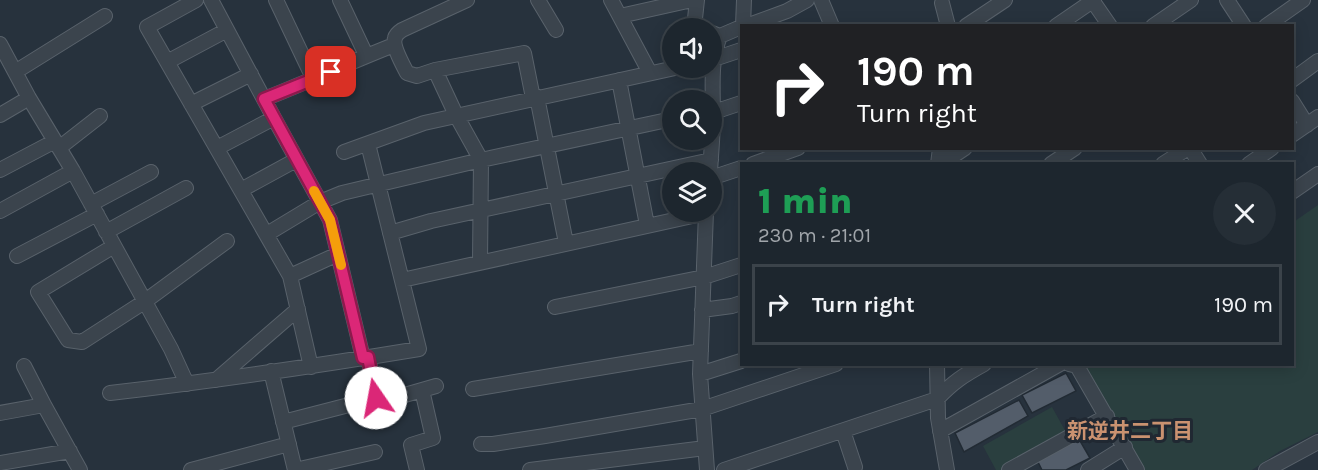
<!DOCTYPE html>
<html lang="en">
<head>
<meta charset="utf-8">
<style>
	body { margin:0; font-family:Karla,"Noto Sans JP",sans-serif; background:#252e36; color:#f1f3f6; height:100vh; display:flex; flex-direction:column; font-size:22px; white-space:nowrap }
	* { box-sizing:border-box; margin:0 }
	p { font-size:20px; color:#a0a5aa }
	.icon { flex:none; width:33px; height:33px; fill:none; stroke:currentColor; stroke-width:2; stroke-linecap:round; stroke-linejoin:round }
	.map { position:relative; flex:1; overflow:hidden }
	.sheet { position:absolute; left:740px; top:162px; width:554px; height:204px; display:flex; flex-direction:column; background:#1d262e; border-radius:0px; box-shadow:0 3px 15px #0003,0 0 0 2px #3b434a }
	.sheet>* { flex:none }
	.banner { position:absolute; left:740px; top:24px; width:554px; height:126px; border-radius:0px; box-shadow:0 3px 15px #0003,0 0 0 2px #3b434a; background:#202124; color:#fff; overflow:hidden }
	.fabs { position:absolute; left:662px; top:18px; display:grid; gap:12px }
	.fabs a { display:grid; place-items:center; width:60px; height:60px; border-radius:50%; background:#1d262e; box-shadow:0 3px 15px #0003,0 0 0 2px #3b434a; font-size:30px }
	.pin { position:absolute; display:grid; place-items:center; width:51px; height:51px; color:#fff; margin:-26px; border-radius:12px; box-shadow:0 3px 9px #0006 }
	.me { position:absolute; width:66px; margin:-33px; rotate:348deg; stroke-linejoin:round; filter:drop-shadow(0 0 4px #0008) }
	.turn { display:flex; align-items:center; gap:21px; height:126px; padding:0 18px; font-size:27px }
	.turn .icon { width:78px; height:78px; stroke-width:2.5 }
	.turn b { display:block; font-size:42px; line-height:51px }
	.round { display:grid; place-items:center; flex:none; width:63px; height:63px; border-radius:32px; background:#252e36 }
	.head { display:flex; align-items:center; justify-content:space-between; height:102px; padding:0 18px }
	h1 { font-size:36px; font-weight:800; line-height:45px; color:#1e9e55 }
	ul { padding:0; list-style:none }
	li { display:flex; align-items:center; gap:18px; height:81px; margin:0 12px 9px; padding:0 6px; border:3px solid #3b434a; border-radius:0px }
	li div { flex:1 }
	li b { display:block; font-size:22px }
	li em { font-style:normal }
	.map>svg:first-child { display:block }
	.green { fill:#2a3f3f }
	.building { fill:#535d6a; stroke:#222b34; stroke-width:1.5 }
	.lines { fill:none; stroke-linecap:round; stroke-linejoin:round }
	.minor-casing { stroke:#59626b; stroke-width:16 }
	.minor { stroke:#3b444d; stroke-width:14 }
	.route-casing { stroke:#8e194d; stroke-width:15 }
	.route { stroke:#db2777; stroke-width:10 }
	.slow { stroke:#f59e0b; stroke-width:10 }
	.labels { text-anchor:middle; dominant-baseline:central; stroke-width:6; stroke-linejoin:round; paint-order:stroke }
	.neighbourhood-label { font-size:21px; font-weight:bold; fill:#ca9270; stroke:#202832 }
</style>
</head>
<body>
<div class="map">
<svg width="1318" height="470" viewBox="0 0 1318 470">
	<rect width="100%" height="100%" fill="#27323d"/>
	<path class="green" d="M1318 205V432L1280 451 1252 470H1142L1079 365 1292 364V223Z
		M1052 407 1067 434 1004 470H996L983 446Z"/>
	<path class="building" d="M1066 373 1076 391 1032 413 1022 395Z
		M1019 400 1028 416 964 452 955 433Z
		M1079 439 1090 458 1066 470H1042L1037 460Z"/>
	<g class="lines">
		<g class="minor-casing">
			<path id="minor" d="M196 0 147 27 290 276 311 367
				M211 0 274 118 330 220 363 358
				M276 0 314 80
				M340 0 366 55
				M467 0 402 30C399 32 396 34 395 38 392 46 403 65 407 73L417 76 435 70 524 53 533 98
				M538 0 556 30
				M611 0 650 73
				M821 0 832 26
				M1092 0 1110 26
				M1227 0 1244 26
				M942 3 948 26
				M620 16 692 0
				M743 26 744 0
				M746 26 787 11 807 0
				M966 26 1005 0
				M1056 26 1094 0
				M1153 26 1191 0
				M1266 26 1303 0
				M694 28 697 0
				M712 33 720 36 741 27
				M0 44 29 98 73 171 171 349 187 384
				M711 60 741 50
				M167 62 227 30
				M435 70 456 115 481 160 480 262
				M15 72 105 16
				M619 80 647 225
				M1292 80 1318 61
				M537 97 566 243
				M264 99C308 82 350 62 394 45
				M1292 101 1307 125
				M191 104 251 74
				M711 111 723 109 741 103
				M0 115 29 98
				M1292 135 1318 117
				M59 148 100 116
				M217 148 274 118
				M1190 148 1200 164
				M344 152 424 123 675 68
				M753 164 798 148
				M938 164 940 148
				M941 164 965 148
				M1051 164 1075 148
				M1163 164 1188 148
				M1249 164 1272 148
				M0 170 55 141
				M710 172C711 154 713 135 713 116 713 88 710 62 720 36
				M711 178 741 168
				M241 190 296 160
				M1292 192 1318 174
				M91 204 151 172
				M0 211 73 171
				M706 212 700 374 707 470
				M106 232 186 188
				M390 233 431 221 711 160
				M267 234 320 202 342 193 481 160 672 119
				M114 246 38 292 68 340 82 342 144 302 227 241
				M17 256 97 214
				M290 276 338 254
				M402 280 706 213
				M555 307 704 277 741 265
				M702 310 732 306 741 303
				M368 357 377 403 436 386
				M937 364 938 418 947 470
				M1069 364 1077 366 1137 470
				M24 366 44 405 80 470
				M271 371 295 470 375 452
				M700 374 741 361
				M216 380 298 309
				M473 389 701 351
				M110 393C213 381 316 366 419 349L368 144
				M0 413 44 405
				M283 422 376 398
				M843 431 855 467
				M940 431 1060 364
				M481 444H493L545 436 702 409 836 364
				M0 463 70 451
				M191 470 289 444
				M417 470 411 445 433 438 422 390
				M530 470 705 448
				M724 470 937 399C953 382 964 375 984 364
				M1009 470 1107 416
				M1088 470 1125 447
				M1266 470 1318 442"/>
		</g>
		<use href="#minor" class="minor"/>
	</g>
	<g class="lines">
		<g class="route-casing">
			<path id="route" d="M331 72 264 99 330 220 363 358 368 357 376 398"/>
		</g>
		<use href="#route" class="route"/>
		<path class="slow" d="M314 191 330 220 341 265"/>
	</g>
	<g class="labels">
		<g class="neighbourhood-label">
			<text x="1130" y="431">新逆井二丁目</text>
		</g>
	</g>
</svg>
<div class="fabs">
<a><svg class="icon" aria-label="sound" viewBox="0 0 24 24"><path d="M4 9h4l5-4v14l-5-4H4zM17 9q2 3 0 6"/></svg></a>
<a><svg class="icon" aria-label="search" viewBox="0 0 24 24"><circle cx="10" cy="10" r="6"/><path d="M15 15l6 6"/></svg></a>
<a><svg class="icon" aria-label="layers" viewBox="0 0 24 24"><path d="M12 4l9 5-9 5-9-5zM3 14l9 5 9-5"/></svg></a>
</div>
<div class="pin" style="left:331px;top:72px;background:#d93025"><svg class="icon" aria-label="arrive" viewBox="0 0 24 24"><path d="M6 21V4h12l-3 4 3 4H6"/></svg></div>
<svg class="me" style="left:376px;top:398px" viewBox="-20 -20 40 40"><circle r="19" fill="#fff"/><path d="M0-13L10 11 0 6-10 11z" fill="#db2777"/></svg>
<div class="banner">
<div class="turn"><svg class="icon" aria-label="right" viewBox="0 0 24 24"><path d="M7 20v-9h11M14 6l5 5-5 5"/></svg><div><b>190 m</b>Turn right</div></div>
</div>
<section class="sheet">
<div class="head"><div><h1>1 min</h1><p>230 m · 21:01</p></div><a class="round"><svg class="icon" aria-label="close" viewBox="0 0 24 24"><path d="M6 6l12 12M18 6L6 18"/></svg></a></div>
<ul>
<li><svg class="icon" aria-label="right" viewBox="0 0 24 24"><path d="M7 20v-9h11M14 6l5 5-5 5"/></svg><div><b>Turn right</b></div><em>190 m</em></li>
</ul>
</section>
</div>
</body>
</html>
